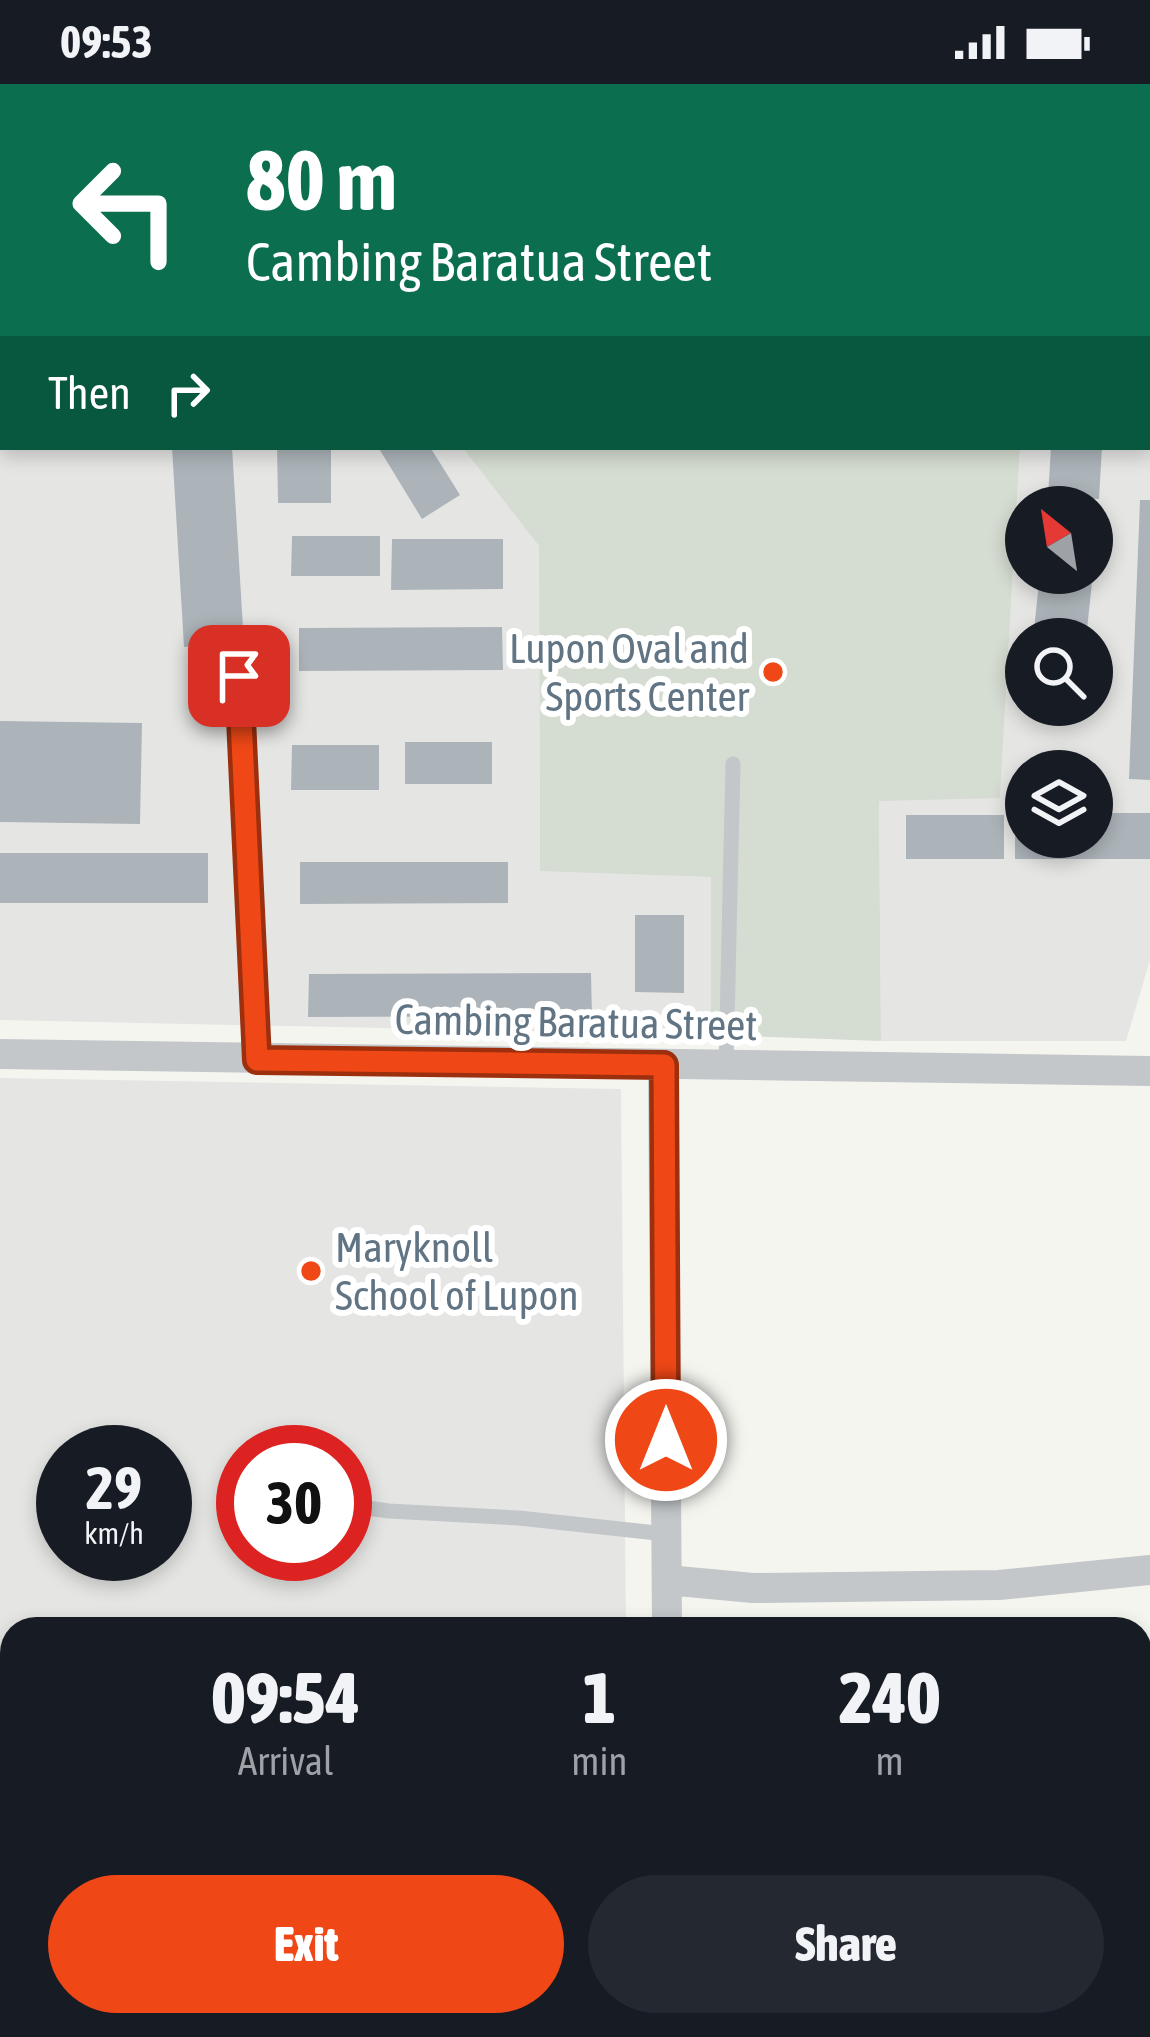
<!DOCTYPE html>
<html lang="en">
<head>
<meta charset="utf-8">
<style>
	body { margin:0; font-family:"Asap Condensed",sans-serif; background:#242831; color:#f1f3f6; height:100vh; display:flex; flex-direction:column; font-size:45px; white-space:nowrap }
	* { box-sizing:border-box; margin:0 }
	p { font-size:39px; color:#9ea1a6 }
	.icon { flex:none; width:66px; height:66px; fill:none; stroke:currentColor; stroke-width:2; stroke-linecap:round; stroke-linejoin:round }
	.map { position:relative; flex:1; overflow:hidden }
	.side { position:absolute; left:0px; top:1533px; width:1152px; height:420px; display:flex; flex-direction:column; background:#171b24; border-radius:36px 36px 0 0; box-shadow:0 6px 18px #0003 }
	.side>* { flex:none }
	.guide { position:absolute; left:0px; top:0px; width:1152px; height:366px; box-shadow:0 6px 18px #0003; background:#0b6e4f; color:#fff; overflow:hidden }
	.needle { width:78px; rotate:330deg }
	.controls { position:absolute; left:1005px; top:402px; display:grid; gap:24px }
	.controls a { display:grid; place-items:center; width:108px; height:108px; border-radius:50%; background:#171b24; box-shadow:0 6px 18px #0003; font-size:60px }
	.speed { position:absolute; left:36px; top:1341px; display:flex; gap:24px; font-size:60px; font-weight:700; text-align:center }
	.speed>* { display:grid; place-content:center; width:156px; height:156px; border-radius:50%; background:#171b24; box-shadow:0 6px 18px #0003; line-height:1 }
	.speed small { font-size:30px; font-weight:400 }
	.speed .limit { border:18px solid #d22; background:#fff; color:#111 }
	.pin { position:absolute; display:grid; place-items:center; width:102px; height:102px; color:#fff; margin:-51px; border-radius:24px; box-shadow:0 6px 18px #0006 }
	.me { position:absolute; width:132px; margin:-66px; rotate:0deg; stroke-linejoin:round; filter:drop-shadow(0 0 9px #0008) }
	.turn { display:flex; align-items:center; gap:42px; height:252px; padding:0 48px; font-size:54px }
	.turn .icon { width:156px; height:156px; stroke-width:2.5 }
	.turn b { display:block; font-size:84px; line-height:102px }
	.then { display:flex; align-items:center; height:114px; padding:0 48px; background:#0003; gap:24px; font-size:45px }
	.eta { display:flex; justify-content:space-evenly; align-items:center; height:204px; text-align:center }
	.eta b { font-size:72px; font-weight:800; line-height:84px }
	.cta { display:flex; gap:24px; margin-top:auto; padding:24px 48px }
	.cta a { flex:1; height:138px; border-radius:72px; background:#ef4816; color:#fff; font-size:48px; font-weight:800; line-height:138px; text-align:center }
	.cta a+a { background:#242831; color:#f1f3f6 }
	.status { display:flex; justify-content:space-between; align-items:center; height:84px; padding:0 60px; background:#171b24; direction:ltr }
	.status svg { height:33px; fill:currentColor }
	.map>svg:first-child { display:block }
	.built { fill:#e5e6e4; fill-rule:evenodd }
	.green { fill:#d5dcd1 }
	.building { fill:#acb4b9 }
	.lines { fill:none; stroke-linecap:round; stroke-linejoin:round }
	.lane { stroke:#c3c7ca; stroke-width:15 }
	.street { stroke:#c3c7ca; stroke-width:30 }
	.route-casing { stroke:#9b2f0e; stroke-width:30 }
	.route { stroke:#ef4816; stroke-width:21 }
	.poi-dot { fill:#ef4816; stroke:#fff; stroke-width:4.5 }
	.labels { text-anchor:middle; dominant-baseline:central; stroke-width:12; stroke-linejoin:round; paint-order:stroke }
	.poi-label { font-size:42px; fill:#617484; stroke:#fff; text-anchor:end }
	.street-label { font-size:42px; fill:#617484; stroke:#fff }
</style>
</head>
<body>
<div class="status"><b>09:53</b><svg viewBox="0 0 49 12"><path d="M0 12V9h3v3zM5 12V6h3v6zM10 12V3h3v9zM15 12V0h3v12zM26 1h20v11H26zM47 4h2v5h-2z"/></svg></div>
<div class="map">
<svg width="1150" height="1953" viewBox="0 0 1150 1953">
	<rect width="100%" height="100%" fill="#f5f5f0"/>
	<path class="built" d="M1041 0H1150V876L1126 957H881L879 716 1000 713 1020 363H1149V3H1041ZM1026 423H1092V489H1026ZM1026 555H1092V621H1026ZM1026 687H1092V753H1026Z
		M0 108 3 109V363H462L539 462 540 786 712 793 711 951 0 936Z
		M0 994 621 1005 626 1545H12V1602H0ZM63 1368H165V1470H63ZM243 1368H345V1470H243Z"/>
	<path class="green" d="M282 0H1041V3H282Z
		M462 363H1020L1000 714 879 717 881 957 711 951V793L540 787 539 462Z"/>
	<path class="building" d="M172 363H232L244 560 184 563Z
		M277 363H331V419H278Z
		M378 363H430L460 411 422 435Z
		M1051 363H1102L1099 415 1048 412Z
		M1140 416H1150V696L1129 695Z
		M292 452H380V492H291Z
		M392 455H503V505L391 506Z
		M1040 489H1093L1086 555H1033Z
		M502 543 503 586 299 587V544Z
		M0 637 142 639 140 740 0 738Z
		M405 658H492V700H405Z
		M292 661H379V706H291Z
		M1015 729H1026V753H1092V729H1150V775H1015Z
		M906 731H1004V775H906Z
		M0 769H208V819H0Z
		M300 778H508V819L300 820Z
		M635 831H684V909L635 908Z
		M591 889 592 932 308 933 309 890Z"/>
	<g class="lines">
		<path class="lane" d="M239 592 257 976
			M726 982 733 680
			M345 1421 389 1427 519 1434 666 1450
			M573 1941V1953"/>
		<path class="street" d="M0 970 1150 987
			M663 981 667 1545
			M667 1496 753 1504 999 1501 1150 1486
			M669 1953V1941"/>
	</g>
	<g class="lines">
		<g class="route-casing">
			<path id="route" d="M239 592 257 976 664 981 666 1356"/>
		</g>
		<use href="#route" class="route"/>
	</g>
	<g class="poi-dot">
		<circle cx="773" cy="588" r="12"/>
		<circle cx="311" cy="1187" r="12"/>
	</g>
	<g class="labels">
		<g class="poi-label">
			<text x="749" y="564">Lupon Oval and<tspan x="749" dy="48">Sports Center</tspan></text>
			<text x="335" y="1163" text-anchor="start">Maryknoll<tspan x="335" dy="48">School of Lupon</tspan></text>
		</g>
		<g class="street-label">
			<text transform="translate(576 938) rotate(1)">Cambing Baratua Street</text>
		</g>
	</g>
</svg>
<div class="controls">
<a><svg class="needle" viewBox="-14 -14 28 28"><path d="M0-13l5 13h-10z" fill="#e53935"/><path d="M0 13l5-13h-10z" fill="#9ea1a6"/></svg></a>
<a><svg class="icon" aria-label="search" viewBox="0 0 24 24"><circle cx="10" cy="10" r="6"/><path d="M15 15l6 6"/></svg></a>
<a><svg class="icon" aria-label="layers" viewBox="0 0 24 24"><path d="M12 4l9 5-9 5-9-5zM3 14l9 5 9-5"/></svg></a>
</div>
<div class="speed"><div>29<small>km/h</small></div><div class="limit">30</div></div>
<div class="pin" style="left:239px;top:592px;background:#d93025"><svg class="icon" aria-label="arrive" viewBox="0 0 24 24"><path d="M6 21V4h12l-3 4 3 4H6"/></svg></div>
<svg class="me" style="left:666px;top:1356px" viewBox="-20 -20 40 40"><circle r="17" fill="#ef4816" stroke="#fff" stroke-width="3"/><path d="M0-11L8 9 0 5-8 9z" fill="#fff"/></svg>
<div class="guide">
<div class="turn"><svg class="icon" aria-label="left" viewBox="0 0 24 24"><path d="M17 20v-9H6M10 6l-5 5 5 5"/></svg><div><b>80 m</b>Cambing Baratua Street</div></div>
<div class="then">Then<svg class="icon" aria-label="right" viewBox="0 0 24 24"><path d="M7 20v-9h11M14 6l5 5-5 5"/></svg></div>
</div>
<section class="side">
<div class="eta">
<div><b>09:54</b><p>Arrival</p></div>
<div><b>1</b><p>min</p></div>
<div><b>240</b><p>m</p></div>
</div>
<div class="cta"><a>Exit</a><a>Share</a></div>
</section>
</div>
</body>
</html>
